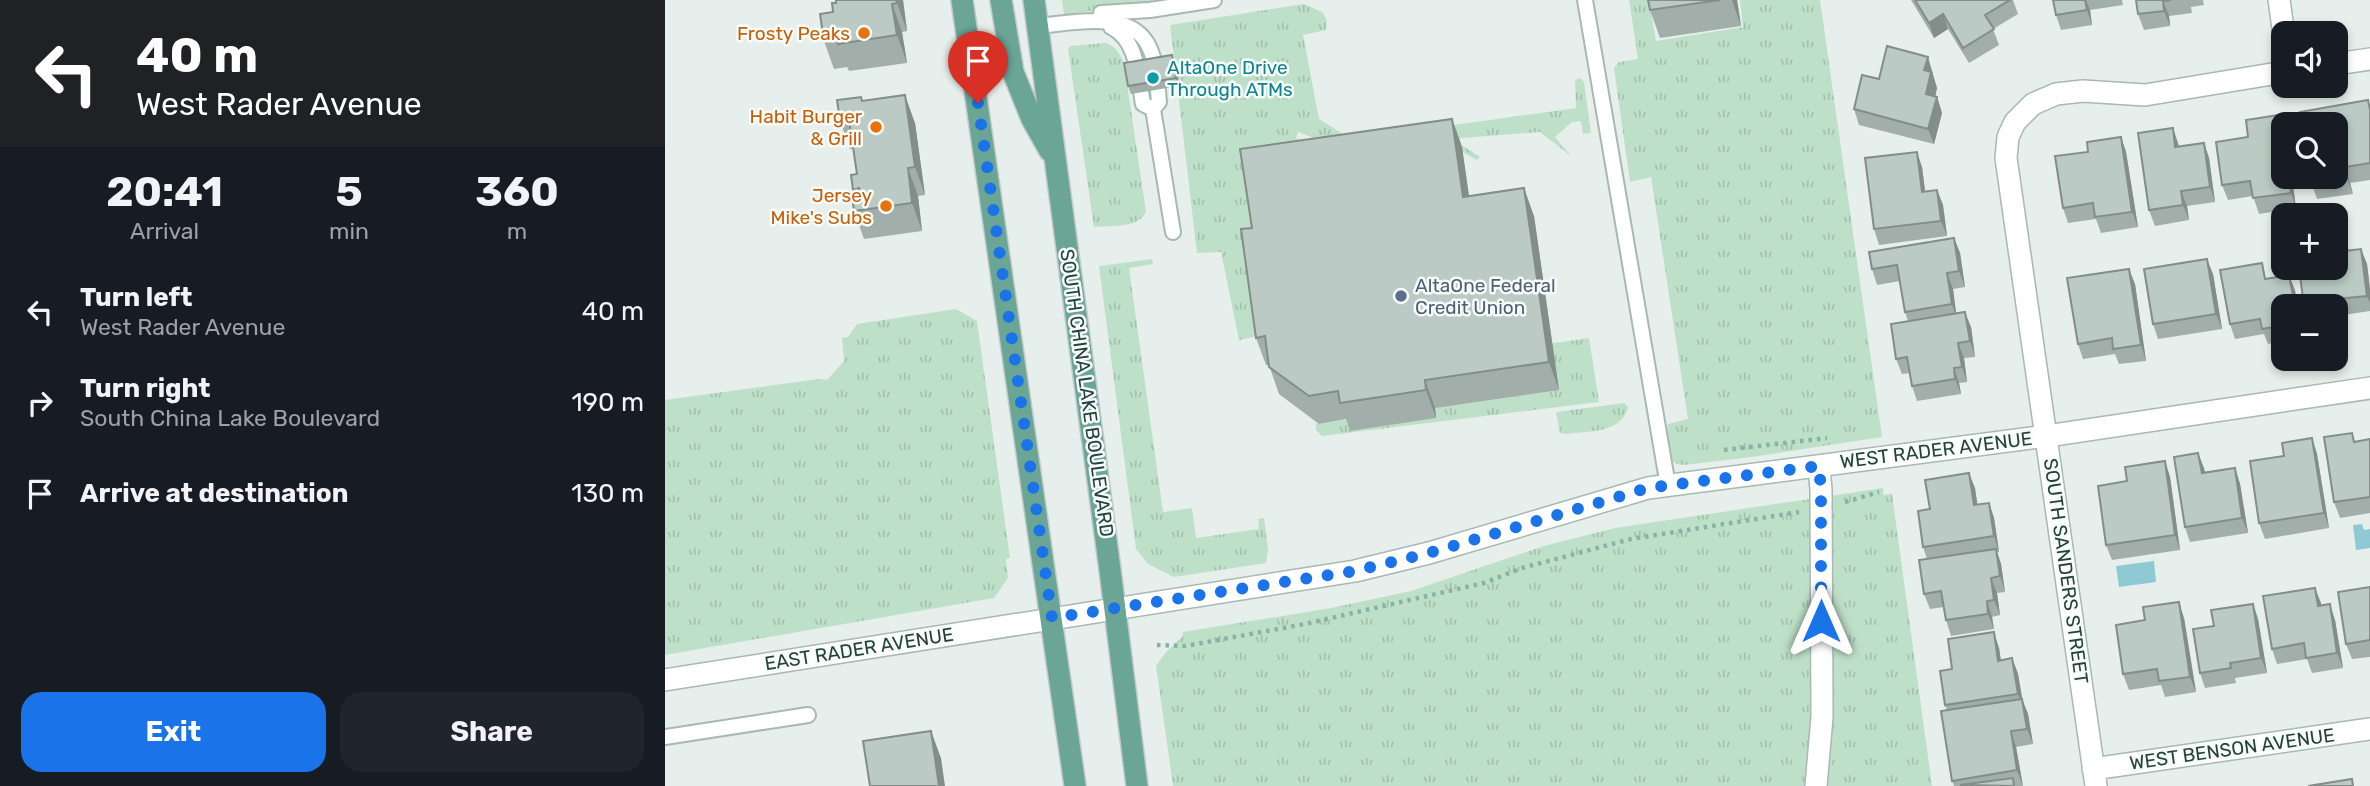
<!DOCTYPE html>
<html lang="en">
<head>
<meta charset="utf-8">
<style>
	body { margin:0; font-family:Rubik,sans-serif; background:#20242c; color:#f1f3f6; height:100vh; display:flex; flex-direction:column; font-size:26px; white-space:nowrap }
	* { box-sizing:border-box; margin:0 }
	p { font-size:23px; color:#9ea1a6 }
	.icon { flex:none; width:38px; height:38px; fill:none; stroke:currentColor; stroke-width:2; stroke-linecap:round; stroke-linejoin:round }
	.map { position:relative; flex:1; overflow:hidden }
	.details { display:flex; flex-direction:column; background:#171b24; width:665px }
	.details>* { flex:none }
	.banner { background:#202124; color:#fff; overflow:hidden }
	.fabs { position:absolute; left:1606px; top:21px; display:grid; gap:14px }
	.fabs a { display:grid; place-items:center; width:77px; height:77px; border-radius:14px; background:#171b24; box-shadow:0 4px 10px #0003; font-size:35px }
	.pin { position:absolute; display:grid; place-items:center; width:60px; height:60px; color:#fff; margin:-72px -30px; border-radius:50% 50% 50% 0; rotate:-45deg; box-shadow:0 0 7px #0007 }
	.pin .icon { rotate:45deg }
	.me { position:absolute; width:77px; margin:-38px; rotate:0deg; stroke-linejoin:round; filter:drop-shadow(0 0 5px #0008) }
	.turn { display:flex; align-items:center; gap:24px; height:147px; padding:0 21px; font-size:32px }
	.turn .icon { width:91px; height:91px; stroke-width:2.5 }
	.turn b { display:block; font-size:49px; line-height:60px }
	.eta { display:flex; justify-content:space-evenly; align-items:center; height:119px; text-align:center }
	.eta b { font-size:42px; font-weight:700; line-height:49px }
	.button { display:flex; gap:14px; margin-top:auto; padding:14px 21px }
	.button a { flex:1; height:80px; border-radius:21px; background:#1a73e8; color:#fff; font-size:28px; font-weight:700; line-height:80px; text-align:center }
	.button a+a { background:#20242c; color:#f1f3f6 }
	ul { padding:0; list-style:none }
	li { display:flex; align-items:center; gap:21px; height:91px; padding:0 21px }
	li div { flex:1 }
	li b { display:block; font-size:26px }
	li em { font-style:normal }
	main { display:flex; flex:1; min-height:0 }
	.map>svg:first-child { display:block }
	.grass { fill:url(#grass-tufts) }
	.water { fill:#8ec9d4 }
	.lines { fill:none; stroke-linecap:round; stroke-linejoin:round }
	.lane-casing { stroke:#a8b8b2; stroke-width:18 }
	.street-casing { stroke:#a8b8b2; stroke-width:24 }
	.primary-casing { stroke:#c2cac8; stroke-width:24 }
	.path { stroke:#86b3a5; stroke-width:4.5; stroke-dasharray:3.5 5; stroke-linecap:butt }
	.lane { stroke:#fff; stroke-width:14 }
	.street { stroke:#fff; stroke-width:21 }
	.primary { stroke:#6aa596; stroke-width:21 }
	.wall { fill:#a1aea9 }
	.shaded-wall { fill:#838d89 }
	.building { fill:#bbcac4; stroke:#838d89; stroke-width:2 }
	.route { stroke:#1a73e8; stroke-width:12; stroke-dasharray:0 21.6 }
	.food-dot { fill:#e8710a; stroke:#f7fbf9; stroke-width:2.5 }
	.culture-dot { fill:#0f9aa8; stroke:#f7fbf9; stroke-width:2.5 }
	.service-dot { fill:#5c6f8a; stroke:#f7fbf9; stroke-width:2.5 }
	.labels { text-anchor:middle; dominant-baseline:central; stroke-width:5; stroke-linejoin:round; paint-order:stroke }
	.food-label { font-size:19px; fill:#c56008; stroke:#f7fbf9; text-anchor:end }
	.culture-label { font-size:19px; fill:#0d838f; stroke:#f7fbf9; text-anchor:start }
	.service-label { font-size:19px; fill:#4e5e75; stroke:#f7fbf9; text-anchor:start }
	.street-label { font-size:19px; fill:#24423a; stroke:#f7fbf9 }
</style>
</head>
<body>
<main>
<section class="details">
<div class="banner">
<div class="turn"><svg class="icon" aria-label="left" viewBox="0 0 24 24"><path d="M17 20v-9H6M10 6l-5 5 5 5"/></svg><div><b>40 m</b>West Rader Avenue</div></div>
</div>
<div class="eta">
<div><b>20:41</b><p>Arrival</p></div>
<div><b>5</b><p>min</p></div>
<div><b>360</b><p>m</p></div>
</div>
<ul>
<li><svg class="icon" aria-label="left" viewBox="0 0 24 24"><path d="M17 20v-9H6M10 6l-5 5 5 5"/></svg><div><b>Turn left</b><p>West Rader Avenue</p></div><em>40 m</em></li>
<li><svg class="icon" aria-label="right" viewBox="0 0 24 24"><path d="M7 20v-9h11M14 6l5 5-5 5"/></svg><div><b>Turn right</b><p>South China Lake Boulevard</p></div><em>190 m</em></li>
<li><svg class="icon" aria-label="arrive" viewBox="0 0 24 24"><path d="M6 21V4h12l-3 4 3 4H6"/></svg><div><b>Arrive at destination</b></div><em>130 m</em></li>
</ul>
<div class="button"><a>Exit</a><a>Share</a></div>
</section>
<div class="map">
<svg width="1705" height="786" viewBox="0 0 1705 786">
	<defs>
		<pattern id="grass-tufts" width="24" height="20" patternUnits="userSpaceOnUse" patternTransform="scale(1.75)"><rect width="24" height="20" fill="#bfe0c8"/><path d="M3 7l-1-3M5 7V3M7 7l1-3M15 17l-1-3M17 17v-4M19 17l1-3" fill="none" stroke="#a4c1ad"/></pattern>
	</defs>
	<rect width="100%" height="100%" fill="#e6efeb"/>
	<path class="grass" d="M397 0H504L399 15Z
		M964 0H984L991 41 1078 27 1075 0H1155L1217 437 1087 457 1018 465C1014 464 1010 464 1007 460 1002 452 1001 432 1003 424L1023 419 986 177 965 182 949 68 954 62 973 59Z
		M639 4 657 12 662 20 661 30 638 35 654 119 686 139 911 108 910 80 915 78 919 82 926 133 918 134 916 121 907 122 890 137 907 157 875 132 798 138 687 153 633 132 631 138 688 160 798 146 815 157 812 160 794 150 597 335 574 340 556 252 532 253 505 25Z
		M440 43C451 46 455 54 459 63L481 212C473 229 445 225 429 227L403 49 406 46Z
		M487 259 488 264 464 268 498 512 527 508 531 538 594 529 593 519 599 518 603 549 601 563 509 577 483 564 471 549 434 266Z
		M291 309 312 321 345 558 341 559 343 578 329 598 0 655V400L153 379 162 380 179 361 177 338 183 337 192 324Z
		M924 338 934 402 657 436 651 430V423L655 424 766 404 883 344Z
		M959 403 963 407C957 434 922 431 900 434L895 433 891 412Z
		M1218 488V495L1227 494 1267 786H508L491 666 501 652 517 637 518 632 666 608 746 591 879 546 950 528Z"/>
	<path class="water" d="M1697 524 1699 530 1705 529V548L1691 550 1688 525Z
		M1489 561 1491 582 1454 587 1451 566Z"/>
	<g class="lines">
		<g class="lane-casing">
			<path id="lane" d="M920 0 1003 486
				M436 13 485 10 549 0
				M372 26C403 24 462 9 482 43 492 60 492 83 494 102L488 109 508 232
				M446 27C473 40 473 77 478 104L488 109
				M0 737 143 715"/>
		</g>
		<g class="street-casing">
			<path id="street" d="M1614 0 1619 35
				M1671 64 1705 59
				M0 680 690 571 764 553 983 488 1382 436 1705 388
				M1428 769 1705 729
				M1151 786 1157 717 1156 490 1154 466
				M1431 786 1341 158 1343 137 1350 122 1368 104 1391 94 1418 91 1480 95 1619 72"/>
		</g>
		<g class="primary-casing">
			<path id="primary" d="M297 0 410 786
				M336 0 348 72 367 119 385 151
				M369 0 445 570 472 786"/>
		</g>
		<path class="path" d="M1059 450 1162 438
			M1180 502 1214 492
			M492 645 520 646 640 624 819 583 857 568 966 539 1134 512"/>
		<use href="#lane" class="lane"/>
		<use href="#street" class="street"/>
		<use href="#primary" class="primary"/>
	</g>
	<path class="wall" d="M238 0 242 31 237 32 242 63 184 71 182 67 169 69 159 41 168 12Z
		M983 0H1072L1076 26 995 38 985 10Z
		M1246 0H1348L1353 14 1328 29 1334 45 1304 63 1283 29 1269 38Z
		M1388 0H1457L1458 5 1425 10 1427 25 1396 30 1391 15Z
		M1471 0H1538L1539 5 1526 7 1527 13 1504 16 1505 26 1479 30 1473 14Z
		M510 63 514 86 466 94 463 86Z
		M1268 72 1267 75 1272 88 1270 97H1272L1277 113 1269 144 1194 125 1189 109 1214 79Z
		M197 100 250 123 260 195 253 196 257 231 199 239 189 211 190 196 188 190 192 174 188 149H185L175 121Z
		M1703 100 1705 105V180L1685 183 1688 194 1652 199 1647 184Z
		M787 119 797 147 804 196 869 216 894 390 770 408 771 418 685 431 681 419 654 424 614 394 604 365H601L591 338 587 228Z
		M1456 137 1461 152 1473 227 1436 233 1431 219 1403 223 1398 208 1423 152Z
		M1551 142 1627 177 1631 208 1594 214 1588 196 1563 200 1557 185Z
		M1513 143 1514 147 1539 143 1544 158 1550 202 1522 206 1524 220 1490 226 1484 210Z
		M1257 167 1260 191 1272 190 1278 205 1282 236 1214 245 1209 229Z
		M1289 238 1295 253 1300 287 1288 289 1291 313 1306 327 1310 357 1299 358 1302 382 1294 383 1296 394 1252 401 1247 386 1245 373 1237 374 1231 359 1243 321 1240 312 1235 281 1212 285 1207 269Z
		M1696 249 1702 264 1705 289V311L1678 315 1680 331 1671 332V306H1639Z
		M1548 274 1557 329 1493 339 1488 324Z
		M1603 278 1630 290 1619 306V341L1603 344 1599 334 1570 339 1565 324Z
		M1470 284 1481 361 1454 364 1450 354 1418 359 1413 344Z
		M1647 438 1652 454 1664 528 1600 539 1594 523 1619 456Z
		M1705 439V513L1675 518 1669 502Z
		M1500 461 1505 477 1515 550 1447 560 1441 545 1462 481Z
		M1539 468 1540 473 1570 468 1575 484 1583 533 1525 542 1520 527Z
		M1310 488 1312 505 1324 503 1329 518 1334 552H1332L1336 564 1340 592 1332 593 1335 615 1327 617 1329 629 1286 636 1281 620 1279 607 1265 609 1259 594 1262 559 1258 547 1265 509Z
		M1705 587V657L1687 659 1681 644Z
		M1656 603V606L1670 620 1678 668 1647 673 1642 659 1612 664 1607 649Z
		M1588 604 1593 619 1602 673 1570 678 1571 683 1540 688 1535 673 1549 626Z
		M1519 618 1531 692 1500 697 1496 685 1464 690 1458 674Z
		M1334 648 1336 660 1347 658 1353 674 1357 699 1363 714 1368 744 1351 747 1358 786H1289L1287 781 1282 710 1280 705 1287 669Z"/>
	<path class="shaded-wall" d="M232 0H238L242 31 232 3Z
		M1067 0H1072L1076 26Z
		M1420 0H1421L1425 10 1427 25 1422 10Z
		M1498 1 1504 16 1505 26 1499 11Z
		M227 4 237 32 242 63 232 35Z
		M1278 14 1283 29 1269 38 1264 23Z
		M507 55 510 63 514 86 511 78Z
		M1263 57 1272 88 1267 110 1261 94 1259 70Z
		M240 95 250 123 260 195 250 167Z
		M1272 97 1277 113 1269 144 1263 129Z
		M1614 115 1619 128V147Z
		M787 119 797 147 808 225 798 197Z
		M1508 128 1513 143 1516 163 1510 147Z
		M1456 137 1461 152 1473 227 1467 212Z
		M1539 143 1544 158 1550 202 1545 187Z
		M1252 152 1257 167 1262 207 1257 192Z
		M1680 167 1685 183 1688 194 1682 178Z
		M243 168 253 196 257 231 247 203Z
		M1623 177H1627L1631 208 1626 193Z
		M859 188 869 216 894 390 884 362Z
		M1272 190 1278 205 1282 236 1276 221Z
		M1516 191 1522 206 1524 220 1518 205Z
		M1289 238 1295 253 1300 287 1294 271Z
		M1696 249 1702 264 1705 289V303L1702 296Z
		M1542 259 1548 274 1557 329 1551 314Z
		M1464 269 1470 284 1481 361 1476 345Z
		M1282 273 1288 289 1292 320 1287 304Z
		M1624 275 1630 290 1633 306H1630Z
		M1672 299 1678 315 1680 331 1674 316Z
		M1300 312 1306 327 1310 357 1305 341Z
		M1293 343 1299 358 1302 382 1297 367Z
		M1289 368 1294 383 1296 394 1290 379Z
		M760 380 770 408 771 418 761 390Z
		M1647 438 1652 454 1664 528 1659 513Z
		M1533 453 1539 468 1542 489 1537 473Z
		M1500 461 1505 477 1515 550 1510 535Z
		M1570 468 1575 484 1583 533 1577 518Z
		M1304 473 1310 488 1315 521 1309 505Z
		M1324 503 1329 518 1334 552 1329 536Z
		M1331 549 1336 564 1340 592 1335 576Z
		M1326 578 1332 593 1335 615 1329 600Z
		M1650 588 1656 603 1659 621 1653 606Z
		M1322 601 1327 617 1329 629 1323 614Z
		M1514 602 1519 618 1531 692 1525 677Z
		M1588 604 1593 619 1602 673 1596 658Z
		M1665 604 1670 620 1678 668 1672 653Z
		M1329 632 1334 648 1338 676 1333 661Z
		M1347 658 1353 674 1359 709 1353 694Z
		M1357 699 1363 714 1368 744 1362 729Z
		M266 731 276 758 280 786H274Z
		M1346 731 1351 747 1358 786 1352 770Z"/>
	<path class="building" d="M171 0H232V3L227 4 232 35 173 44V39L159 41 155 14 168 12 167 3H171Z
		M983 0H1055L985 10Z
		M1250 0H1345L1320 15 1329 29 1298 48 1278 14 1264 23Z
		M1388 0H1420L1422 10 1391 15Z
		M1471 0H1506L1498 1 1499 11 1473 14Z
		M1222 46 1263 57 1259 70 1266 72 1261 94 1272 97 1263 129 1189 109 1197 75 1214 79Z
		M507 55 511 78 463 86 459 63Z
		M240 95 250 167 243 168 247 203 189 211 187 196 195 195 194 188 188 190 186 175 192 174 184 120 175 121 172 100 196 97 197 101Z
		M1703 100 1705 110V163L1680 167 1682 178 1647 184 1646 177H1671V124H1637L1635 112Z
		M1614 115 1619 147V177H1623L1626 193 1588 198 1585 181 1557 185 1551 142 1583 137 1581 120Z
		M787 119 798 197 859 188 884 362 760 380 761 390 675 403 673 391 644 396 604 367 600 336 591 338 576 229 587 228 575 149Z
		M1508 128 1510 147 1539 143 1545 187 1516 191 1518 205 1484 210 1473 133Z
		M1456 137 1467 212 1430 217 1428 203 1398 208 1390 156 1423 152 1422 142Z
		M1252 152 1257 192 1272 190 1276 221 1209 229 1200 158Z
		M1289 238 1294 271 1282 273 1287 304 1240 312 1232 265 1207 269 1204 252Z
		M1696 249 1702 296 1672 299 1674 316H1671V306H1639L1634 268H1671V252Z
		M1542 259 1551 314 1488 324 1479 269Z
		M1597 263 1600 279 1624 275 1630 306H1619V325L1597 329 1595 319 1565 324 1555 270Z
		M1464 269 1476 345 1448 349 1447 338 1413 344 1402 278Z
		M1300 312 1305 341 1293 343 1297 367 1289 368 1290 379 1247 386 1242 357 1231 359 1226 324Z
		M1687 433 1689 442 1705 439V497L1669 502 1659 437Z
		M1647 438 1659 513 1594 523 1585 461 1619 456 1617 443Z
		M1533 453 1537 473 1570 468 1577 518 1520 527 1509 457Z
		M1500 461 1510 535 1441 545 1433 486 1462 481 1460 467Z
		M1304 473 1309 505 1324 503 1329 536 1258 547 1253 511 1265 509 1260 480Z
		M1331 549 1335 576 1326 578 1329 600 1322 601 1323 614 1281 620 1276 591 1259 594 1254 560Z
		M1705 587V640L1681 644 1673 592Z
		M1650 588 1653 606 1665 604 1672 653 1641 658 1639 643 1607 649 1598 596Z
		M1514 602 1525 677 1494 681 1492 669 1458 674 1451 625 1480 620 1478 607Z
		M1588 604 1596 658 1565 663 1566 668 1535 673 1528 629 1549 626 1546 610Z
		M1329 632 1333 661 1347 658 1353 694 1280 705 1275 671 1287 669 1283 639Z
		M1357 699 1362 729 1346 731 1352 770 1287 781 1276 711Z
		M266 731 274 786H205L198 741Z
		M1348 778 1349 786 1295 785Z
		M1687 779 1688 786H1643Z"/>
	<g class="lines">
		<path class="route" d="M313 103 387 618 690 571 764 553 983 488 1154 466 1156 490V621"/>
	</g>
	<g class="food-dot">
		<circle cx="199" cy="33" r="7"/>
		<circle cx="211" cy="127" r="7"/>
		<circle cx="221" cy="206" r="7"/>
	</g>
	<circle class="culture-dot" cx="488" cy="78" r="7"/>
	<circle class="service-dot" cx="736" cy="296" r="7"/>
	<g class="labels">
		<g class="food-label">
			<text x="185" y="33">Frosty Peaks</text>
			<text x="197" y="116">Habit Burger<tspan x="197" dy="22">&amp; Grill</tspan></text>
			<text x="207" y="195">Jersey<tspan x="207" dy="22">Mike's Subs</tspan></text>
		</g>
		<g class="culture-label">
			<text x="502" y="67">AltaOne Drive<tspan x="502" dy="22">Through ATMs</tspan></text>
		</g>
		<g class="service-label">
			<text x="750" y="285">AltaOne Federal<tspan x="750" dy="22">Credit Union</tspan></text>
		</g>
		<g class="street-label">
			<text transform="translate(422 393) rotate(82)">SOUTH CHINA LAKE BOULEVARD</text>
			<text transform="translate(1271 450) rotate(-7)">WEST RADER AVENUE</text>
			<text transform="translate(1401 571) rotate(82)">SOUTH SANDERS STREET</text>
			<text transform="translate(194 649) rotate(-9)">EAST RADER AVENUE</text>
			<text transform="translate(1567 749) rotate(-8)">WEST BENSON AVENUE</text>
		</g>
	</g>
</svg>
<div class="fabs">
<a><svg class="icon" aria-label="sound" viewBox="0 0 24 24"><path d="M4 9h4l5-4v14l-5-4H4zM17 9q2 3 0 6"/></svg></a>
<a><svg class="icon" aria-label="search" viewBox="0 0 24 24"><circle cx="10" cy="10" r="6"/><path d="M15 15l6 6"/></svg></a>
<a>+</a>
<a>−</a>
</div>
<div class="pin" style="left:313px;top:103px;background:#d93025"><svg class="icon" aria-label="arrive" viewBox="0 0 24 24"><path d="M6 21V4h12l-3 4 3 4H6"/></svg></div>
<svg class="me" style="left:1156px;top:621px" viewBox="-20 -20 40 40"><path d="M0-17L14 15 0 8-14 15z" fill="#1a73e8" stroke="#fff" stroke-width="4"/></svg>
</div>
</main>
</body>
</html>
